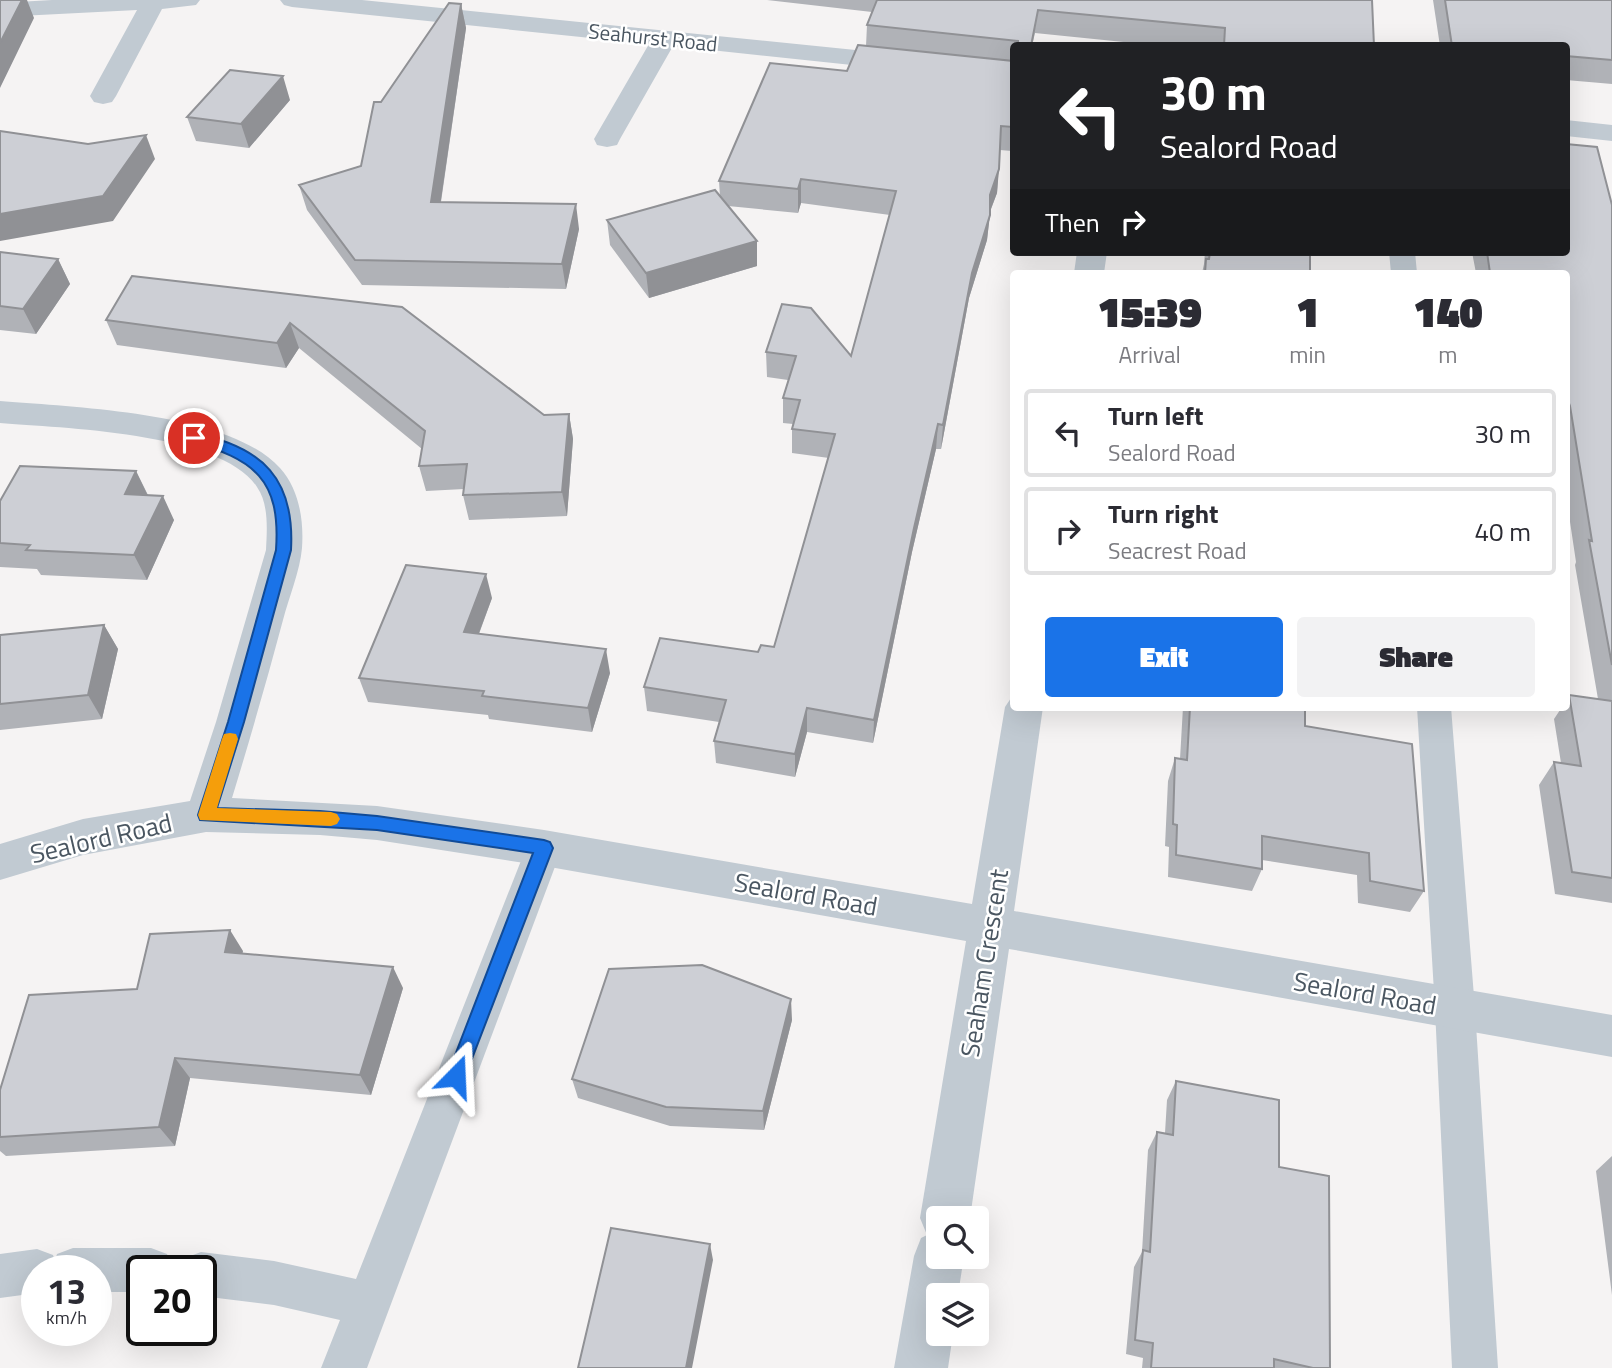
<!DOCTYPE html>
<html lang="en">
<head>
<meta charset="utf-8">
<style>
	body { margin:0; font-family:"Titillium Web",sans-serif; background:#f2f2f3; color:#2b2b33; height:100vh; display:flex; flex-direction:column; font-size:26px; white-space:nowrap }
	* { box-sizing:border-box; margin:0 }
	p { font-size:23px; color:#7c7c81 }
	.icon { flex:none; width:38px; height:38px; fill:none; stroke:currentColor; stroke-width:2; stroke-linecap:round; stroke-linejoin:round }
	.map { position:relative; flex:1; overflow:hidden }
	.sheet { position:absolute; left:1010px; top:270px; width:560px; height:441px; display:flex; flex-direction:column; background:#fff; border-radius:7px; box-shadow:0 7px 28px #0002 }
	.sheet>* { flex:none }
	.hud { position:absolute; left:1010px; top:42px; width:560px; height:214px; border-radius:7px; box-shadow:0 7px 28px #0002; background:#202124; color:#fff; overflow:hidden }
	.tools { position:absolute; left:926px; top:1206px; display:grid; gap:14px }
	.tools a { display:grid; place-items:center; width:63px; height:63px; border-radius:7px; background:#fff; box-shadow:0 7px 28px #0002; font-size:35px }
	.speed { position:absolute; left:21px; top:1255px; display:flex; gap:14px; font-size:35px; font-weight:700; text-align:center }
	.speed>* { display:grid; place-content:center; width:91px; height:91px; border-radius:50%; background:#fff; box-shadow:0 7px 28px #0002; line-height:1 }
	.speed small { font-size:18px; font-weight:400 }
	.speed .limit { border:4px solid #111; border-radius:10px; background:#fff; color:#111 }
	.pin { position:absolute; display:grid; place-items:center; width:60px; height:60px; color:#fff; margin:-30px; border:4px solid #fff; border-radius:50%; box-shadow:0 2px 7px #0007 }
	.me { position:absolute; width:77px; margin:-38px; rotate:21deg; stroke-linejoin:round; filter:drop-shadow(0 0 5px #0008) }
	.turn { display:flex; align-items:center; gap:24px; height:147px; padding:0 35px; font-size:32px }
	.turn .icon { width:91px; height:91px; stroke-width:2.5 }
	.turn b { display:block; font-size:49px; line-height:60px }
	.then { display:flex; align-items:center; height:66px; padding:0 35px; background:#0003; gap:14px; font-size:26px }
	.eta { display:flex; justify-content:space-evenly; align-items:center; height:119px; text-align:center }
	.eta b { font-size:42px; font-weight:800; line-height:49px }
	.button { display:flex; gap:14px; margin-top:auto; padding:14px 35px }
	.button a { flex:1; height:80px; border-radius:7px; background:#1a73e8; color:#fff; font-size:28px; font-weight:800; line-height:80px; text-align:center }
	.button a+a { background:#f2f2f3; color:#2b2b33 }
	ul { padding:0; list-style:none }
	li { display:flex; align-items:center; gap:21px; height:88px; margin:0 14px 10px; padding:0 21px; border:4px solid #e1e1e2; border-radius:7px }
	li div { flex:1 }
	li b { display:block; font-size:26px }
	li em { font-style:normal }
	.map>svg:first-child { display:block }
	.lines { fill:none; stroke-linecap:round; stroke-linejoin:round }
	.service { fill:#c1cad2; fill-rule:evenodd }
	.minor { fill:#c1cad2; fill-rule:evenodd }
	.wall { fill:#b0b2b7 }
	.shaded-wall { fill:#909195 }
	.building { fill:#cdcfd5; stroke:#909195; stroke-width:2 }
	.route { fill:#1a73e8; stroke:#114b97; stroke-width:2 }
	.slow { fill:#f59e0b }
	.labels { text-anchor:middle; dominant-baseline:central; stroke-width:5; stroke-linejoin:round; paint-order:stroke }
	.far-street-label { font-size:21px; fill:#4a5661; stroke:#fff }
	.street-label { font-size:26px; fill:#4a5661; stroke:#fff }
</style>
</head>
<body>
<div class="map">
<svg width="1612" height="1368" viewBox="0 0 1612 1368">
	<rect width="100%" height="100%" fill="#f5f3f3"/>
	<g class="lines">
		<path class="service" d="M1389 252H1415L1417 273H1391Z
			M1417 707H1451L1475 1009 1498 1368H1452L1435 1009Z
			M544 833 557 837 562 848 367 1368H321L340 1320 274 1305 201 1296V1270H180L185 1258 201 1252 274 1261 356 1279 526 848 531 837Z
			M73 1248H151L167 1254 173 1270H142V1292H96V1270H37V1293L0 1298V1254L37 1249 53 1255 55 1261 57 1254Z"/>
		<path class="minor" d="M52 0H200L196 5 162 9 116 96 112 102 103 104 94 102 90 96 137 10 0 17V3Z
			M280 0H362L1013 66V82L673 46 620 139 617 145 607 147 597 145 594 139 649 44 292 7 284 5Z
			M1566 120 1612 125V141L1566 136Z
			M1077 252H1107L1104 273H1074Z
			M0 401C72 407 230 412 280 468 299 489 304 520 302 548 300 571 289 597 283 620 267 680 250 739 232 798L377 806 544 830 972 904 1005 707 1013 695V707H1043L1014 911 1612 1015V1057L1009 949 970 1218H938V1256H964L958 1295H938V1334H953L948 1368H894L914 1256 921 1238 927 1235 920 1218 966 941 544 866 377 840 320 835 206 832 83 855 0 880V844L83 819 190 801 216 722 266 550C267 530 269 504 257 487 222 432 60 428 0 423Z"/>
	</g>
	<path class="wall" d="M767 0H1372L1374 46H1163L1035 33 1032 46H1013V145L1012 151 1000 150 997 193 990 212 987 240 969 298 941 449H936L912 552 873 743 807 732 795 777 716 763 714 741 719 722 647 711 644 687 774 647 829 458 792 453V429L793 424 783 423V398L788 380 767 377 766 352 851 356 890 215 801 203 798 213 728 206 757 241V266L649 298 610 245 607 220 720 197 719 181 847 71 866 46 867 25 872 12Z
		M1433 0H1612V84L1566 80V46H1440Z
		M461 4 466 28 441 202 579 229 566 289 362 285 307 210 299 185 361 166 381 102Z
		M290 100 249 148 196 141 187 117Z
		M1612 205V903L1555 894 1539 785 1554 762 1561 763 1554 719 1562 707H1566V700L1569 695 1598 699 1575 565 1576 562 1566 495V273H1476L1472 252H1566Z
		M0 252 58 259 70 284 36 334 0 330Z
		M1205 252H1310V273H1202L1204 264Z
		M402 307 544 415 569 414 573 439 567 516 469 520 463 495 464 489 426 491 419 466 422 449 299 348 286 368 117 345 106 320Z
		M136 471 148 495 174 520 147 580 41 575 37 569 0 567V501Z
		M492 598 479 634 610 673 592 732 489 719 488 715 368 702 359 678Z
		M104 625 118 649 102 719 0 730V635Z
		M1183 707H1305V726L1424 891 1410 912 1358 903 1357 875 1262 860V869L1252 891 1168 877 1169 847 1165 846 1168 781 1175 758 1180 759Z
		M243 951 242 953 403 988 371 1095 190 1078 175 1146 6 1156 0 1151V1090L137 989Z
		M792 1020 764 1130 670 1126 578 1098 572 1079Z
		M1176 1081 1279 1167 1330 1368H1142L1143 1358 1126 1354 1134 1267 1142 1252 1148 1150 1157 1132 1165 1133 1167 1100Z
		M1612 1156V1295L1596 1171Z"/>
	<path class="shaded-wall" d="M22 0H27L34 18 0 88V43Z
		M461 4 466 28 437 227 431 202Z
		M283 76 290 100 249 148 241 124Z
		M146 135 155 159 113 221 0 241V214Z
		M999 169 997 193 987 219 990 195Z
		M801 179V203L798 213V189Z
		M576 204 579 229 566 289 562 264Z
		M990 215 987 240 969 298 941 449 943 425 972 273Z
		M757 241V266L649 298 646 273Z
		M58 259 70 284 36 334 23 309Z
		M290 323 299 348 286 368 277 343Z
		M569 414 573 439 567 516 562 492Z
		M938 424 936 449 912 552 873 743 874 720 914 528Z
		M136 471 148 496 125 494Z
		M163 496 174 520 147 580 134 555Z
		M486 574 492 598 470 657 464 632Z
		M104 625 118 649 102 719 88 695Z
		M606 649 610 673 592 732 588 708Z
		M807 708V732L795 777V754Z
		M230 930 243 951 238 973 225 952Z
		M393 967 403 988 371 1095 360 1075Z
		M791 999 792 1020 764 1130 763 1111Z
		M175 1058 190 1078 175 1146 159 1127Z
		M710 1244 713 1260 692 1368H686Z"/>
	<path class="building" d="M0 0H22L0 43Z
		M877 0H1372L1374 46H1224L1225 28 1038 10 1031 46H1018V41L867 25Z
		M1445 0H1612V60L1566 56V46H1452Z
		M449 3 461 4 431 202 576 204 562 264 355 260 299 185 361 166 374 102H381Z
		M858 45 1013 61V127L1001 126 999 169 990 195V215L972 273 943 425 938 424 914 528 874 720 807 708 795 754 714 741 726 700 644 687 660 638 758 652 761 645 774 647 835 434 792 429 800 400 783 398 796 356 766 352 782 304 811 308 851 356 896 191 801 179 798 189 719 181 770 63 847 71Z
		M230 70 283 76 241 124 187 117Z
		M0 131 88 144 146 135 103 196 0 214Z
		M1566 144 1597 147 1612 205V665L1589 540 1592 541 1570 406 1566 395V273H1490L1487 252H1566Z
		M715 190 757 241 646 273 607 220Z
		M0 252 58 259 23 309 0 306Z
		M1210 252H1310V273H1205L1206 259H1209Z
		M132 276 402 307 544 415 569 414 562 492 463 495 467 464 419 466 425 431 290 323 277 343 106 320Z
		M20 466 136 471 125 494 163 496 134 555 26 550 30 545 0 543V501Z
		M406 565 486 574 464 632 606 649 588 708 482 696 484 691 359 678Z
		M104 625 88 695 0 704V635Z
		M1569 695 1612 701V878L1572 872 1554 762 1581 766Z
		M1190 707H1305V726L1412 744 1424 891 1370 881 1369 853 1262 836V869L1176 855 1177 825 1173 824 1175 758 1187 760Z
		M230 930 225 952 393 967 360 1075 175 1058 159 1127 0 1137V1090L29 995 137 989 150 934Z
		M702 965 791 999 763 1111 666 1107 572 1079 609 969Z
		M1176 1081 1279 1100V1167L1329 1176 1330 1368H1313L1274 1359V1368H1151L1153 1343 1135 1340 1143 1250 1150 1252 1157 1132 1173 1135Z
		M611 1228 710 1244 686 1368H578Z"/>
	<path class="route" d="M194 433C263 447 295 479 291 550L244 722 217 808 320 811 377 816 544 840 550 842 553 848 463 1082 456 1085 449 1082 447 1076 533 853 377 830 200 820 198 815 228 722 276 550C281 479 254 459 189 441V435Z"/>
	<path class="slow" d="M230 733 236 734 238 739 217 808 331 812 337 814 340 819 337 824 331 826 200 820 198 815 222 739 224 734Z"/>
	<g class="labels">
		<g class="far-street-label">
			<text transform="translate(653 37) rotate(6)">Seahurst Road</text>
		</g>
		<g class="street-label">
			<text transform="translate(101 838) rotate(-13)">Sealord Road</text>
			<text transform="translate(806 894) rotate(10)">Sealord Road</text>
			<text transform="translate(984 963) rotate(-81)">Seaham Crescent</text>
			<text transform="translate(1365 993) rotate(10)">Sealord Road</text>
		</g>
	</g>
</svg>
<div class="tools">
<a><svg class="icon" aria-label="search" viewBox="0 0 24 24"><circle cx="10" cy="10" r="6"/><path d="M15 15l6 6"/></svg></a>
<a><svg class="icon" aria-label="layers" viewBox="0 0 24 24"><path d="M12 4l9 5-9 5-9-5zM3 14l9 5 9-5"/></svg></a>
</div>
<div class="speed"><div>13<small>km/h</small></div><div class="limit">20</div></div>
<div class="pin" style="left:194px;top:438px;background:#d93025"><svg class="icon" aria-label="arrive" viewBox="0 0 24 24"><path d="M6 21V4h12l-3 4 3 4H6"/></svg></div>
<svg class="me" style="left:456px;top:1076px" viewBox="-20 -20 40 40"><path d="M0-17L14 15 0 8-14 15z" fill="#1a73e8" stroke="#fff" stroke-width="4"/></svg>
<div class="hud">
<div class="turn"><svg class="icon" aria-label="left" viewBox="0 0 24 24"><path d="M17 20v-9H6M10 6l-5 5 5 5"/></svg><div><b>30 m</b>Sealord Road</div></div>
<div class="then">Then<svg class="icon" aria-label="right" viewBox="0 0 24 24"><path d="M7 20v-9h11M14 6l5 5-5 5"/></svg></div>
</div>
<section class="sheet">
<div class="eta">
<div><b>15:39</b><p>Arrival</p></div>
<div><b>1</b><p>min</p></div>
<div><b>140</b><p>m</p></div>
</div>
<ul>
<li><svg class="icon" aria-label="left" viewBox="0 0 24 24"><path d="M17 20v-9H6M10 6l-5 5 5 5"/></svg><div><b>Turn left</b><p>Sealord Road</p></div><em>30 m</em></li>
<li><svg class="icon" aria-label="right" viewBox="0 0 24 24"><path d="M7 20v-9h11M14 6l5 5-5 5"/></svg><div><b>Turn right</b><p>Seacrest Road</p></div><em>40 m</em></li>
</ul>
<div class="button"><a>Exit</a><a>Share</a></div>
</section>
</div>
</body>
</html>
